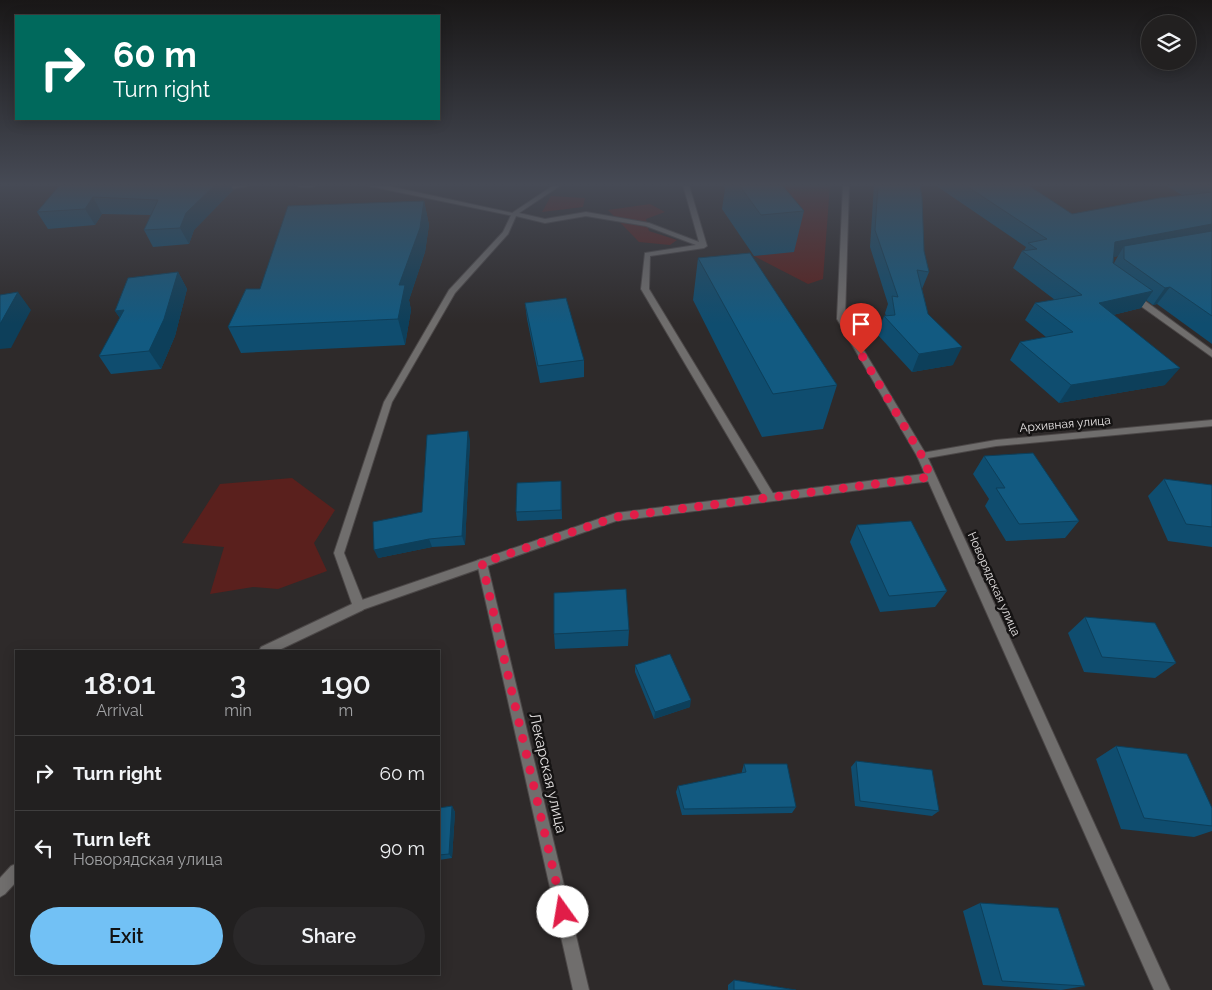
<!DOCTYPE html>
<html lang="en">
<head>
<meta charset="utf-8">
<style>
	body { margin:0; font-family:Raleway,sans-serif; background:#2a2829; color:#f1f3f6; height:100vh; display:flex; flex-direction:column; font-size:19px; white-space:nowrap }
	* { box-sizing:border-box; margin:0 }
	p { font-size:16px; color:#a2a3a5 }
	.icon { flex:none; width:28px; height:28px; fill:none; stroke:currentColor; stroke-width:2; stroke-linecap:round; stroke-linejoin:round }
	.map { position:relative; flex:1; overflow:hidden }
	.details { position:absolute; left:15px; top:650px; width:425px; height:325px; display:flex; flex-direction:column; background:#222020; border-radius:0px; box-shadow:0 2px 12px #0003,0 0 0 1px #3f3e3e }
	.details>* { flex:none }
	.guide { position:absolute; left:15px; top:15px; width:425px; height:105px; border-radius:0px; box-shadow:0 2px 12px #0003,0 0 0 1px #3f3e3e; background:#00695c; color:#fff; overflow:hidden }
	.controls { position:absolute; left:1141px; top:15px; display:grid; gap:10px }
	.controls a { display:grid; place-items:center; width:55px; height:55px; border-radius:50%; background:#222020; box-shadow:0 2px 12px #0003,0 0 0 1px #3f3e3e; font-size:25px }
	.pin { position:absolute; display:grid; place-items:center; width:42px; height:42px; color:#fff; margin:-51px -21px; border-radius:50% 50% 50% 0; rotate:-45deg; box-shadow:0 0 5px #0007 }
	.pin .icon { rotate:45deg }
	.me { position:absolute; width:55px; margin:-28px; rotate:347deg; stroke-linejoin:round; filter:drop-shadow(0 0 4px #0008) }
	.turn { display:flex; align-items:center; gap:18px; height:105px; padding:0 15px; font-size:22px }
	.turn .icon { width:65px; height:65px; stroke-width:2.5 }
	.turn b { display:block; font-size:35px; line-height:42px }
	.eta { display:flex; justify-content:space-evenly; align-items:center; height:85px; text-align:center }
	.eta b { font-size:30px; font-weight:600; line-height:35px }
	.cta { display:flex; gap:10px; margin-top:auto; padding:10px 15px }
	.cta a { flex:1; height:58px; border-radius:30px; background:#72c1f5; color:#111; font-size:20px; font-weight:600; line-height:58px; text-align:center }
	.cta a+a { background:#2a2829; color:#f1f3f6 }
	ul { padding:0; list-style:none }
	li { display:flex; align-items:center; gap:15px; height:75px; padding:0 15px; border-top:1px solid #3f3e3e }
	li div { flex:1 }
	li b { display:block; font-size:19px }
	li em { font-style:normal }
	.map>svg:first-child { display:block }
	.green { fill:#5a201d }
	.lines { fill:none; stroke-linecap:round; stroke-linejoin:round }
	.service-casing { stroke:#4b4747; stroke-width:2 }
	.minor-casing { stroke:#4b4747; stroke-width:2 }
	.tertiary-casing { stroke:#4b4747; stroke-width:2 }
	.service { fill:#706e6d; fill-rule:evenodd }
	.minor { fill:#706e6d; fill-rule:evenodd }
	.tertiary { fill:#706e6d; fill-rule:evenodd }
	.wall { fill:#0f4d6f; fill-rule:evenodd }
	.shaded-wall { fill:#0d3f5a }
	.building { fill:#125a81; stroke:#0d3f5a }
	.route { stroke:#e11d48; stroke-width:9; stroke-dasharray:0 16.2 }
	.labels { text-anchor:middle; dominant-baseline:central; stroke-width:5; stroke-linejoin:round; paint-order:stroke }
	.street-label { font-size:12px; fill:#e5e2e2; stroke:#151313 }
	.near-street-label { font-size:15px; fill:#e5e2e2; stroke:#151313 }
</style>
</head>
<body>
<div class="map">
<svg width="1212" height="990" viewBox="0 0 1212 990">
	<rect width="100%" height="100%" fill="#2e2a2a"/>
	<path class="green" d="M759 185H830L823 279 808 284 754 256 794 251Z
		M551 196 585 198 583 207 542 212Z
		M650 204 665 212 646 219 649 231 677 240 670 245 639 242 608 210Z
		M292 478 335 510 314 543 327 571 278 589 253 587 210 594 224 547 182 543 220 484Z"/>
	<g class="lines">
		<g class="service-casing">
			<path id="service" d="M554 185H561L519 213 545 219 586 212 649 223 699 242 683 185H689L707 246 704 248 650 256 649 289 774 495 775 498 774 501H766L641 289 645 253 696 245 646 226 586 216 545 223 516 216 508 234 455 293 392 402 344 553 365 606 363 610 277 651H259L261 647 352 604 334 553 384 402 449 290 503 232 512 213Z
				M482 559 486 560 487 563 589 990H573L477 563 478 560Z
				M16 864V882L5 894 0 897V878L11 866Z"/>
		</g>
		<g class="minor-casing">
			<path id="minor" d="M236 185H252L221 191 218 189Z
				M296 185H317C312 188 301 188 296 185Z
				M364 185 388 186 517 214 514 216Z
				M1131 295H1137L1212 350V357L1131 299Z
				M1212 420V426L996 446 922 459 917 456 922 453 996 440Z
				M931 473 936 477 931 481 616 521 359 611 355 610 353 606 355 602 359 601 616 513Z"/>
		</g>
		<g class="tertiary-casing">
			<path id="tertiary" d="M843 185H849L845 319 927 456 1170 990H1154L917 456 837 319Z"/>
		</g>
		<use href="#service" class="service"/>
		<use href="#minor" class="minor"/>
		<use href="#tertiary" class="tertiary"/>
	</g>
	<path class="wall" d="M60 185 233 190 194 230 189 244 153 247 144 230 151 215 102 214 95 225 48 229 37 212Z
		M723 185H782L804 211 794 252 754 256 722 209 725 189Z
		M874 185H920L924 251 929 272 922 289 928 314 953 365 912 372 877 334 884 316H886L885 313 888 304 870 247Z
		M935 185H1028L1072 214 1182 195 1165 185H1212V344L1157 304 1153 305 1146 300 1141 308 1113 315 1165 385 1059 403 1010 360 1020 342 1046 337 1025 320 1035 303 1055 300 1013 268 1022 251H1024L1026 247ZM1118 256 1114 263H1113V257Z
		M424 201 429 225 425 252 409 300 411 310 405 345 241 353 228 327 260 289Z
		M698 258 837 385 823 429 762 437 693 300Z
		M178 272 187 289 175 336 161 369 111 374 99 356 120 318 115 311Z
		M525 303 584 360V377L540 383 527 319Z
		M470 440 465 545 432 547 378 558 422 512Z
		M984 456 1079 521 1065 538 1006 541 985 506 989 499 973 474Z
		M1164 479 1212 485V547L1168 541 1148 496Z
		M561 481 562 519 517 521 516 512Z
		M857 525 947 591 935 607 880 612 850 542Z
		M1085 617 1176 663 1155 678 1084 672 1068 633Z
		M629 630 628 646 555 649 554 634Z
		M635 665 690 707 654 719 635 672Z
		M1116 746 1212 808V831L1194 837 1121 829 1096 759Z
		M856 761 939 811 932 816 855 806 851 767Z
		M744 764 796 807 792 813 682 815 676 792 678 786 742 773V771Z
		M452 806 455 812 452 858 439 860V808Z
		M980 903 1085 986 1061 990 983 985 963 911Z
		M734 980 796 990H728V985Z"/>
	<path class="shaded-wall" d="M199 185H231L233 190 194 230 189 244 180 228 186 213Z
		M93 197 102 214 95 225 85 209Z
		M424 201 429 225 425 252 409 300 411 310 405 345 398 319 399 285Z
		M1212 224V238L1124 246 1118 256 1105 259 1115 242Z
		M178 272 187 289 175 336 161 369 149 351Z
		M1170 287 1157 304 1153 305 1165 288Z
		M1153 291 1141 308 1088 321 1099 303Z
		M18 292 31 310 11 348 0 349V324Z
		M124 310 127 328 115 311Z
		M962 347 953 365 912 372 919 354Z
		M1180 368 1165 385 1059 403 1071 385Z
		M468 431 470 440 465 545 462 536Z
		M429 539 432 547 378 558 374 550Z
		M691 700 690 707 654 719 655 712Z
		M452 806 455 812 452 858 449 854Z"/>
	<path class="building" d="M60 185H215L186 213 180 228 144 230 158 200 93 197 85 209 37 212Z
		M739 185H782L804 211 761 215Z
		M878 185H920L922 197 924 251 929 272 917 270 928 314 962 347 919 354 884 316 895 315 892 296 898 297 875 230Z
		M965 185H1028L1072 214 1159 198 1212 192V224L1115 242 1113 263 1153 291 1099 303 1180 368 1071 385 1020 342 1073 332 1035 303 1082 295 1022 251 1037 249 1028 243 1047 239Z
		M1204 185H1212V189Z
		M424 201 420 228 399 285H405L398 319 228 327 246 289H260L288 206Z
		M1212 231V316L1170 287 1165 288 1124 259V246Z
		M750 253 837 385 773 394 698 258Z
		M178 272 164 319 149 351 99 356 124 310 115 311 128 278Z
		M18 292 0 324V295Z
		M566 298 584 360 538 366 525 303Z
		M468 431 462 536 429 539 374 550 373 522 422 512 427 435Z
		M1033 453 1079 521 1019 524 996 488H1005L984 456Z
		M1164 479 1212 485V527L1186 524Z
		M561 481V510L516 512 517 483Z
		M911 521 947 591 889 596 857 525Z
		M626 589 629 630 554 634V593Z
		M1085 617 1155 623 1176 663 1102 657Z
		M670 654 691 700 655 712 635 665Z
		M1116 746 1187 754 1212 808V826L1144 818Z
		M856 761 932 770 939 811 860 801Z
		M744 764H787L796 807 684 809 678 786 746 772Z
		M452 806 449 854 439 855V808Z
		M980 903 1058 908 1085 986 1002 981Z
		M734 980 796 990H734Z"/>
	<linearGradient id="sky" x2="0" y2="1"><stop stop-color="#191717"/><stop offset="0.57" stop-color="#464a55"/><stop offset="1" stop-color="#464a55" stop-opacity="0"/></linearGradient>
	<rect width="1212" height="324" fill="url(#sky)"/>
	<g class="lines">
		<path class="route" d="M563 912 482 563 616 517 931 477 922 456 861 354"/>
	</g>
	<g class="labels">
		<g class="street-label">
			<text transform="translate(1065 424) rotate(-5)">Архивная улица</text>
			<text transform="translate(994 584) rotate(66)">Новорядская улица</text>
		</g>
		<g class="near-street-label">
			<text transform="translate(548 773) rotate(77)">Лекарская улица</text>
		</g>
	</g>
</svg>
<div class="controls">
<a><svg class="icon" aria-label="layers" viewBox="0 0 24 24"><path d="M12 4l9 5-9 5-9-5zM3 14l9 5 9-5"/></svg></a>
</div>
<div class="pin" style="left:861px;top:354px;background:#d93025"><svg class="icon" aria-label="arrive" viewBox="0 0 24 24"><path d="M6 21V4h12l-3 4 3 4H6"/></svg></div>
<svg class="me" style="left:563px;top:912px" viewBox="-20 -20 40 40"><circle r="19" fill="#fff"/><path d="M0-13L10 11 0 6-10 11z" fill="#e11d48"/></svg>
<div class="guide">
<div class="turn"><svg class="icon" aria-label="right" viewBox="0 0 24 24"><path d="M7 20v-9h11M14 6l5 5-5 5"/></svg><div><b>60 m</b>Turn right</div></div>
</div>
<section class="details">
<div class="eta">
<div><b>18:01</b><p>Arrival</p></div>
<div><b>3</b><p>min</p></div>
<div><b>190</b><p>m</p></div>
</div>
<ul>
<li><svg class="icon" aria-label="right" viewBox="0 0 24 24"><path d="M7 20v-9h11M14 6l5 5-5 5"/></svg><div><b>Turn right</b></div><em>60 m</em></li>
<li><svg class="icon" aria-label="left" viewBox="0 0 24 24"><path d="M17 20v-9H6M10 6l-5 5 5 5"/></svg><div><b>Turn left</b><p>Новорядская улица</p></div><em>90 m</em></li>
</ul>
<div class="cta"><a>Exit</a><a>Share</a></div>
</section>
</div>
</body>
</html>
